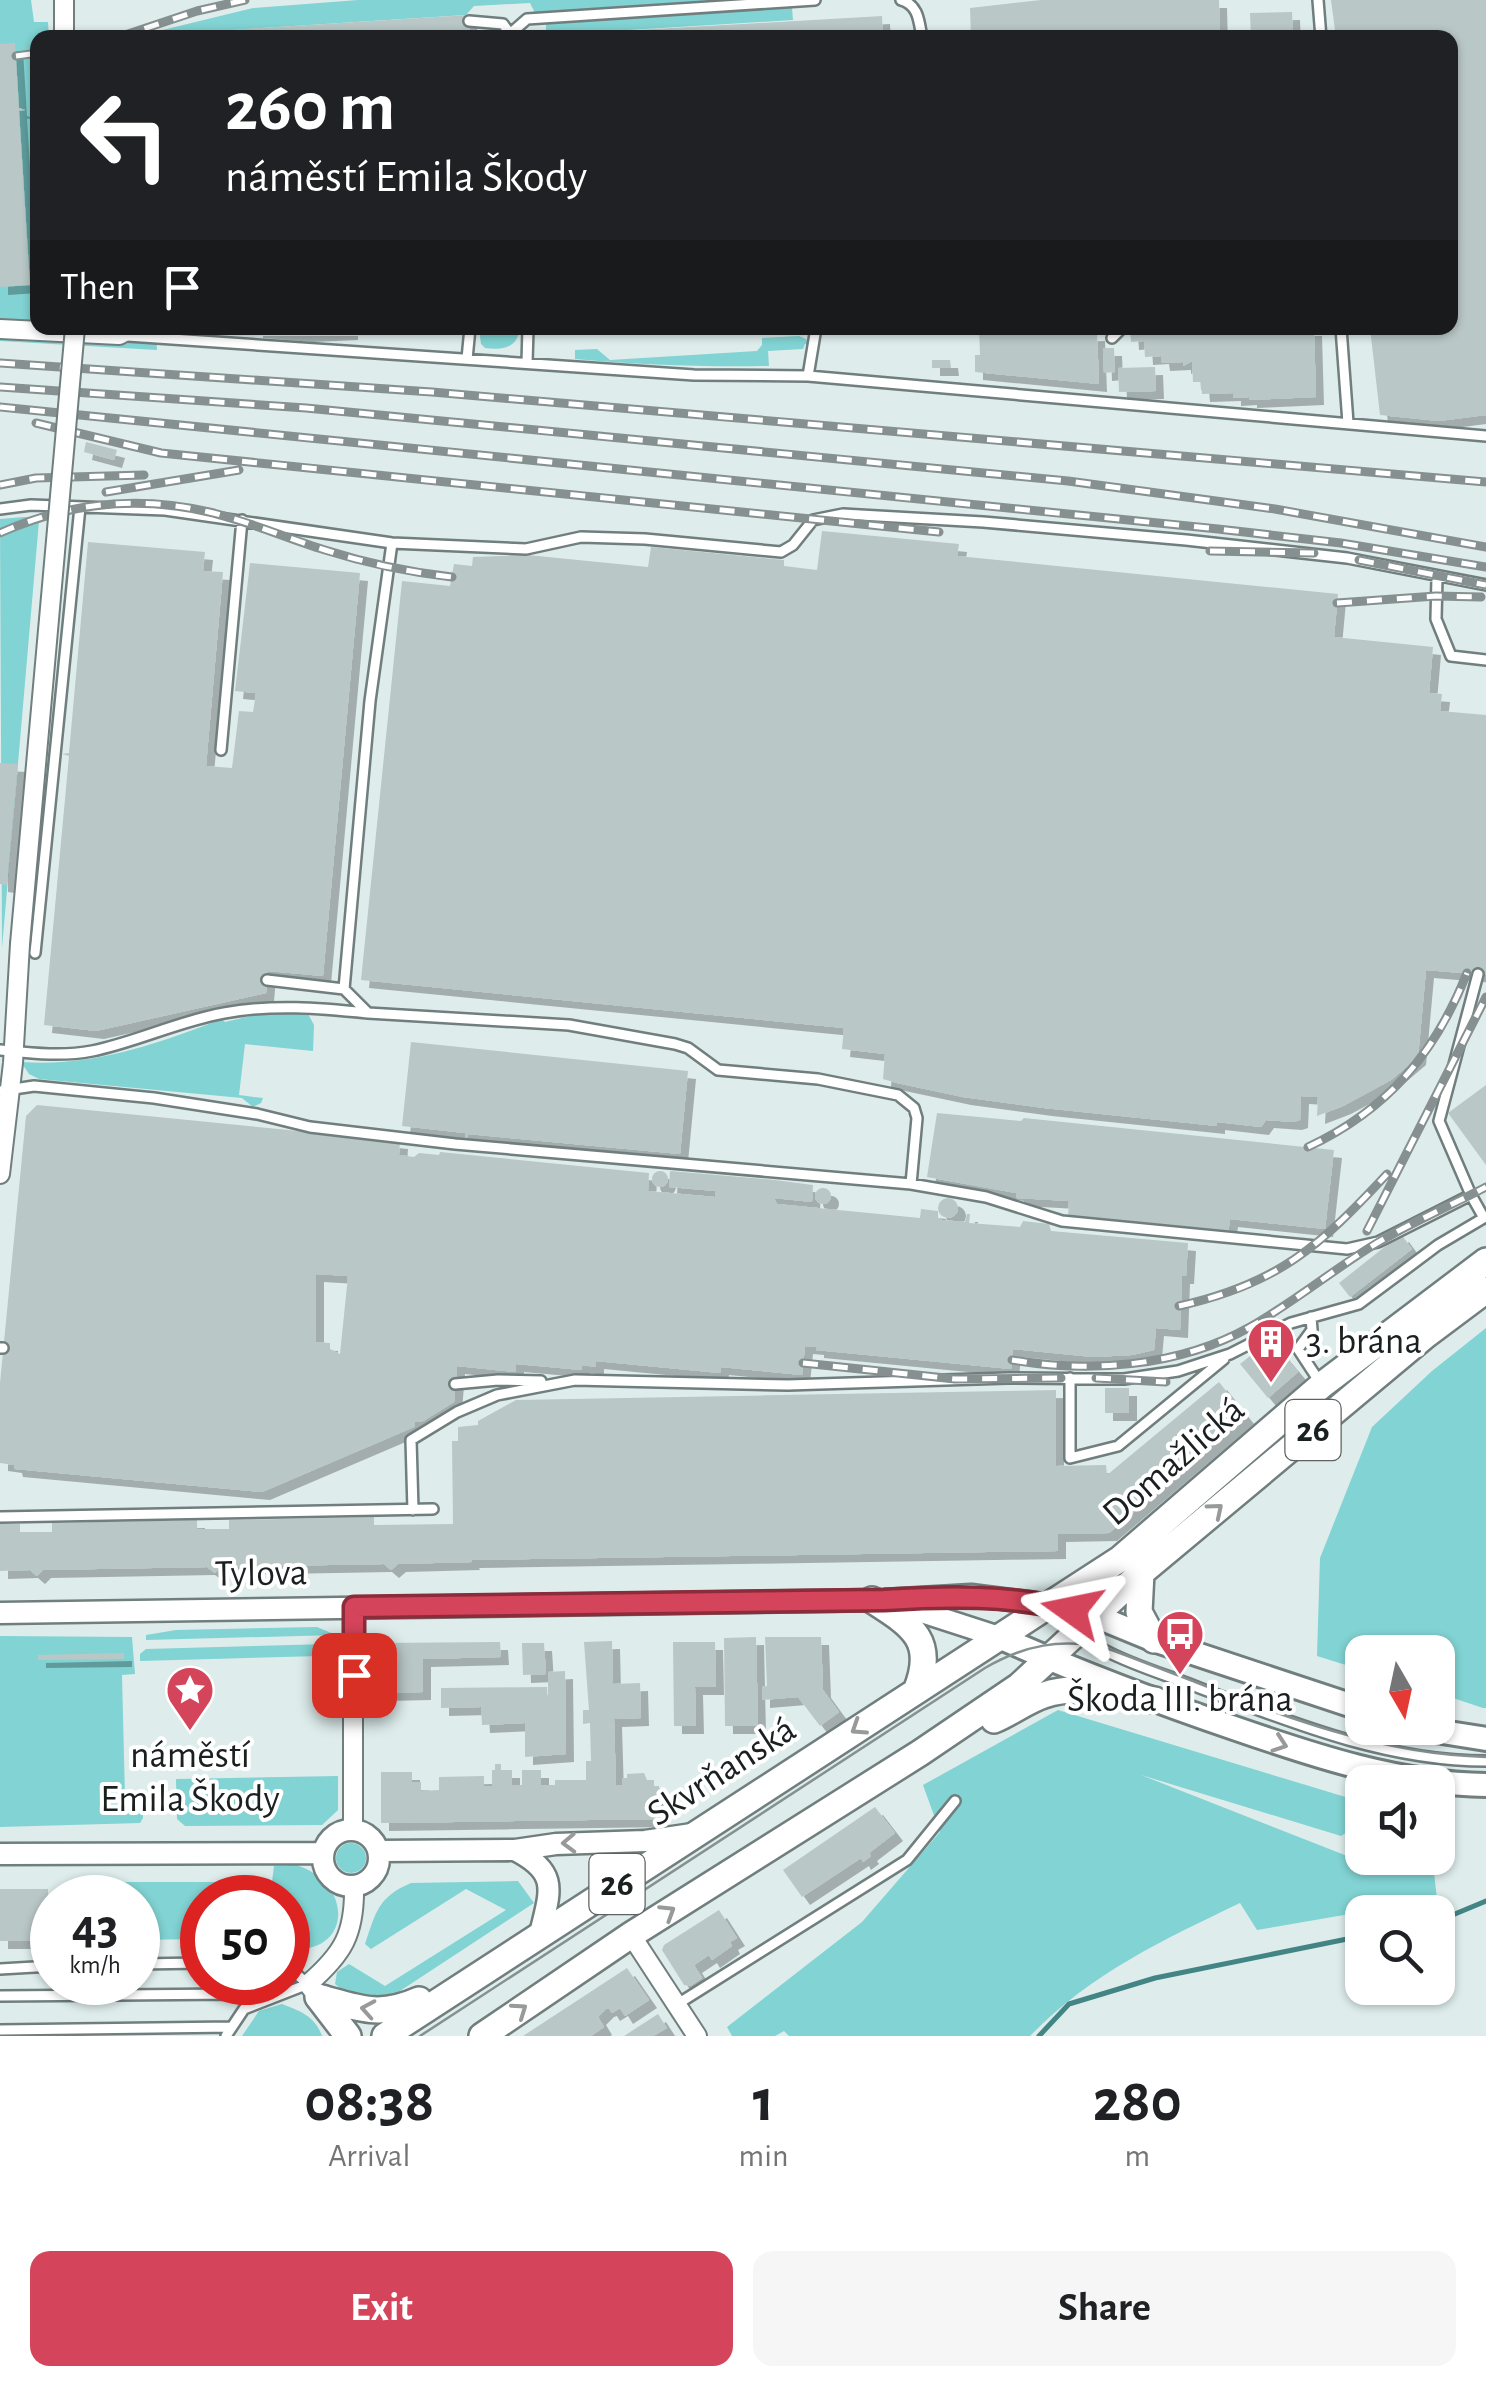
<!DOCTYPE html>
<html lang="en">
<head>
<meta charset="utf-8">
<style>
	body { margin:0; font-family:"Alegreya Sans",sans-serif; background:#f6f6f6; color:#202124; height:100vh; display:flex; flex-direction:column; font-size:38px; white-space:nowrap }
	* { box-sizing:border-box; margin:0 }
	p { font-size:32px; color:#757577 }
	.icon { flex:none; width:55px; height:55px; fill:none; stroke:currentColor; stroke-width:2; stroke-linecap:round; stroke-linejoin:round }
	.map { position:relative; height:2036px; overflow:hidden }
	.panel { display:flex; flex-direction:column; background:#fff; flex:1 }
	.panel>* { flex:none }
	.guide { position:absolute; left:30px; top:30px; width:1428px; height:305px; border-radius:20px; box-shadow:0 2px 8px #0004; background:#202124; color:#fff; overflow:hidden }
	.needle { width:65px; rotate:171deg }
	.fabs { position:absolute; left:1345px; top:1635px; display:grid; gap:20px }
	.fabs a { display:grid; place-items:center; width:110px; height:110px; border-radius:20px; background:#fff; box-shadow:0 2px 8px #0004; font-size:50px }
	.speed { position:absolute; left:30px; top:1875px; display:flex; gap:20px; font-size:50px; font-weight:700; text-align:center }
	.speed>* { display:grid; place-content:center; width:130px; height:130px; border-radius:50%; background:#fff; box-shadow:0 2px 8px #0004; line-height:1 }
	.speed small { font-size:25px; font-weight:400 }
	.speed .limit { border:15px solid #d22; background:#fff; color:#111 }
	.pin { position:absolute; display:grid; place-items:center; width:85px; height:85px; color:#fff; margin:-42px; border-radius:20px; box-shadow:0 5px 15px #0006 }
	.me { position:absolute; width:110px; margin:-55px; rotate:282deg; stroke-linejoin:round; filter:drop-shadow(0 0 8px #0008) }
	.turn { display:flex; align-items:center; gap:35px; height:210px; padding:0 30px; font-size:45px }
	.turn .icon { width:130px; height:130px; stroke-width:2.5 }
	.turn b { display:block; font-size:70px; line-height:85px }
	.then { display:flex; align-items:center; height:95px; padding:0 30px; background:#0003; gap:20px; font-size:38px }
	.eta { display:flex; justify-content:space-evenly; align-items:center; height:170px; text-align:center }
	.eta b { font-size:60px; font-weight:600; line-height:70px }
	.action { display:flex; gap:20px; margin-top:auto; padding:20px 30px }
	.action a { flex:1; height:115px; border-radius:20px; background:#d4445a; color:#fff; font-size:40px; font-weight:600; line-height:115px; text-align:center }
	.action a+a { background:#f6f6f6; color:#202124 }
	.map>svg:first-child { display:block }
	.green { fill:#82d3d3 }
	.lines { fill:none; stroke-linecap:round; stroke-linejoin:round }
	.stream { stroke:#438484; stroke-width:5 }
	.building { fill:#bac7c7; fill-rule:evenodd; filter:url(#shadow) }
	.service-casing { stroke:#717e7e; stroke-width:14 }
	.minor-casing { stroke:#717e7e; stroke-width:22 }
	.tertiary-casing { stroke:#717e7e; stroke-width:25 }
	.secondary-casing { stroke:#717e7e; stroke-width:28 }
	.primary-casing { stroke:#717e7e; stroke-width:30 }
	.service { stroke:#fff; stroke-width:9 }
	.minor { stroke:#fff; stroke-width:18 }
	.tertiary { stroke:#fff; stroke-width:20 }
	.secondary { stroke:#fff; stroke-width:22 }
	.primary { stroke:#fff; stroke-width:25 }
	.tram { stroke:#869090; stroke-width:2.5 }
	.rail-casing { stroke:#869090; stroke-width:9 }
	.rail { stroke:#fff; stroke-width:5; stroke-dasharray:15; stroke-linecap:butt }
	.minor-bridge-casing { stroke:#717e7e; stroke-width:22; stroke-linecap:butt }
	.minor-bridge { stroke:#fff; stroke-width:18 }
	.oneway { stroke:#989a9a }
	.route-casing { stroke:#8a2c3a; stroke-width:25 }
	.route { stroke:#d4445a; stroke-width:18 }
	.labels { text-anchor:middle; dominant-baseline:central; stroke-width:8; stroke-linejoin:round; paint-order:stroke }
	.shield { fill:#fff; stroke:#5f6262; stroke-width:2.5 }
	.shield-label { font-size:35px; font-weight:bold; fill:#1a1f1f }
	.poi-label { font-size:38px; fill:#1a1f1f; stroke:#fff }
	.street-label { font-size:38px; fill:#1a1f1f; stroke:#fff }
</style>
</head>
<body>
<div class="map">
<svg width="1486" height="2036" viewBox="0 0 1486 2036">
	<defs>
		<filter id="shadow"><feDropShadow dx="8" dy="8" stdDeviation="0" flood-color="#0004"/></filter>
	</defs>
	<rect width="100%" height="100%" fill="#deecec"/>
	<path class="green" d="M0 0H31L34 22H48L49 37 38 38V328H171L165 332 156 333 157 350 0 341Z
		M358 0H742L535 13 530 3 474 6 466 15 138 36 253 8Z
		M792 8 793 20 546 35V22Z
		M479 328H520C517 349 502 350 485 348L481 344Z
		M799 336 806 339 809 345 805 344 803 349 768 351 769 366C704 367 640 365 575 359V350L597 349 610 360 757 351 762 345V338Z
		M24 517 39 518V521L2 948 0 519Z
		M307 1012 314 1025 313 1051 245 1044 239 1095 263 1098 261 1103 253 1107 242 1098 39 1079 29 1074 21 1062C94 1067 156 1044 222 1019L225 1022 255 1015Z
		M1486 1328V1708H1483L1438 1693V1652H1362V1670L1317 1656 1320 1558 1372 1427 1432 1371Z
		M317 1627 336 1635 146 1640V1635L176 1630Z
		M0 1636 132 1637 135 1674 122 1675 125 1798 142 1799 143 1818 140 1823 0 1827Z
		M327 1644 333 1650 332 1664 326 1663 321 1656 140 1661V1654L146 1649Z
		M1058 1710 1362 1802V1823L1341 1836 1141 1775 1360 1861 1433 1864 1437 1899 1257 1930 1240 1903C1163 1940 1090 1974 1030 2036H789L784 2031 775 2036H732L727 2027 862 1922 940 1832 923 1785Z
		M338 1776V1810L322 1825 185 1826 177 1819 176 1779Z
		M336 1858a15 15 0 1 1 30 0a15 15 0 1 1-30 0Z
		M296 1865C353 1882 354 1955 288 1949V1898H202V1939L138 1940V1898L102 1897V1882H272L274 1866Z
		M518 1881 534 1903 374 2008 361 2007 335 1984 337 1972 349 1964 385 1986 506 1910 466 1889 371 1949 365 1944C376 1912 378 1897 411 1883Z
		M282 2004C300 2011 315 2016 322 2036H242L259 2011Z"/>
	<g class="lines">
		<path class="stream" d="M1438 1921 1486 1901
			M1039 2036 1069 2004 1155 1978 1362 1936"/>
	</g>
	<path class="building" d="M1041 0H1219L1220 38H971L970 8Z
		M1331 0H1486V415L1439 421 1380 415 1370 328H1450V38H1336Z
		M1292 12 1293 38H1251L1250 13Z
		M469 15 470 38H197L196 32Z
		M882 16 883 38H551V35Z
		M15 43 19 108 25 110 19 111 30 285 0 287V44Z
		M255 328H350V332L305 334 255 330Z
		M979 328H1071V334L1097 333 1099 384 975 372V355H980Z
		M1130 328H1314L1316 397 1249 400V397L1233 398V393L1202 394 1201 382H1193L1192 361 1183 366V362L1162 363 1161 356 1145 357 1144 341 1131 342Z
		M1103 348H1114L1115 372 1104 373Z
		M932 360H950L951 368H932Z
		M1155 367 1156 391 1119 392 1118 368Z
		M86 442 117 450 114 460 84 452Z
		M822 531 959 544 957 556 1338 594 1334 637 1433 647 1429 693 1442 694 1440 711 1486 715V975L1426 970 1418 1057 1391 1080 1343 1106 1317 1116 1318 1097 1301 1096 1300 1120 1294 1122 1266 1120 1261 1127 1217 1122V1126L1044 1108 963 1097 897 1083 883 1079 885 1054 842 1049 844 1028 361 980 402 581 450 586 454 564 472 566 473 557 528 555 648 567 651 547 784 560V566L817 570Z
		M88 542 205 552 203 571 223 572 206 766 232 768 239 711 253 712 256 693 235 691 250 563 360 573 323 976 268 971 266 993 96 1031 44 1025 69 756 62 754 69 753Z
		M0 763 18 764 7 885 0 884Z
		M411 1042 688 1071 680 1154 468 1134 466 1141 465 1133 402 1126Z
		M1486 1085V1165L1448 1113Z
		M37 1105 400 1141 399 1155 414 1157 419 1153 439 1155 440 1152 649 1173 648 1191 715 1197 716 1191 669 1187 670 1171 775 1180 813 1185 812 1202 774 1198 777 1204 920 1218 921 1209 938 1211V1218L942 1220 965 1222 967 1214H970L969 1223 1020 1227 1023 1221 1049 1224 1051 1231 1188 1243 1186 1276H1182L1180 1330 1156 1328 1154 1350 1132 1355 1093 1357 1013 1349 1011 1369 816 1350V1347L805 1346 802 1375 721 1367 720 1373 596 1361V1367L582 1365V1370L516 1364V1372L457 1366 454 1402 423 1421 415 1422 414 1427 262 1492 15 1469 14 1465 0 1463V1383L26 1116ZM316 1274 348 1276 340 1354 330 1349V1343L316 1342Z
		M937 1113 1021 1121 1024 1118 1334 1150 1325 1229 1230 1219 1228 1234 1068 1218 1069 1201 1016 1198V1193L927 1177Z
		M652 1179a8 8 0 1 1 16 0a8 8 0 1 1-16 0Z
		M815 1196a8 8 0 1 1 16 0a8 8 0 1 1-16 0Z
		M938 1208a10 10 0 1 1 20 0a10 10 0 1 1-20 0Z
		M1401 1234 1412 1249 1350 1297 1339 1283Z
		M1260 1348 1270 1361 1281 1352 1298 1372 1268 1398 1240 1364Z
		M1219 1382 1246 1416 1109 1533 1058 1534V1551L471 1560 472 1562 398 1564 391 1570 384 1564 220 1567 215 1573 207 1567 43 1570 37 1576 30 1570 0 1571V1524H20V1532H52V1523L197 1520V1529H229V1520L374 1517V1525L453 1524 452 1441H458V1427L478 1425V1421L516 1400 1056 1390V1466L1106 1465 1107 1475Z
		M1105 1388H1129V1413H1105Z
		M756 1637 758 1726H725L724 1638Z
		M765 1637H821L823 1690 839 1712 820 1726 798 1697 762 1700V1687L767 1686Z
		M612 1641 613 1684 640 1683 641 1718 614 1719 616 1786 622 1785V1778H627V1774L644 1773 647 1780H654V1786H659L661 1819 381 1823V1772H412V1782H421V1791L439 1790V1777L484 1776V1786H492V1770H495V1764H501V1770H512V1785H522V1770H541V1785H555V1780H586V1761H591L590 1723 583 1724V1710H589L584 1642Z
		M500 1642 501 1657 423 1659V1692L379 1693 377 1643Z
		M673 1642H715L716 1687H695L696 1726H674Z
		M522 1643H544L546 1674 523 1675Z
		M124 1653V1659L38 1660V1655Z
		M565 1671 566 1754 525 1757V1723L482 1725 481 1707 441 1708V1688L547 1687 548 1711V1672Z
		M875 1807 895 1833 869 1853 871 1856 863 1862 861 1858 802 1897 783 1870Z
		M0 1889H48L49 1941H0Z
		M719 1910 737 1938 730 1942 732 1946 712 1960 709 1955 694 1965 702 1978 690 1986 684 1985 662 1950 664 1945Z
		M627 1968 649 2000 625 2016 620 2008 612 2013 609 2008 606 2009 598 2017 604 2027 591 2036H523Z
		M658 2014 667 2028 653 2036H624Z"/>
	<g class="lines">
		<g class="service-casing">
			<path id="service" d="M901 0C919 5 919 22 922 38
				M1318 0 1321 38
				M469 21 503 24 511 35
				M511 33 527 19 815 0
				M1341 328 1348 423
				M128 336 694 375 808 376 1486 436
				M1112 338 1122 328
				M467 359 470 328
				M527 363 528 328
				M808 376 816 328
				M0 509 31 505 165 510 392 543 526 549 581 537 645 539 781 552 793 545 813 520 843 514 983 522 1186 540 1347 558 1486 585
				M392 543 370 701 344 989 368 1013 569 1025 675 1044 688 1048 718 1070 818 1079 898 1095 914 1108 917 1118 911 1184
				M1437 577 1436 619 1451 656 1486 660
				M221 750 242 520
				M35 953 80 507
				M267 980 344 989
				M0 1050C30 1053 61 1057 92 1051 136 1042 179 1021 224 1013 273 1004 319 1008 368 1013
				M0 1091 34 1086 154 1098 257 1114 310 1127 455 1144 911 1184 986 1197 1062 1221 1347 1249 1378 1242 1471 1195 1439 1121 1478 974
				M1471 1195 1484 1218
				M1311 1317 1312 1330 1298 1349 1319 1381
				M0 1348H3
				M1070 1378V1458L1118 1446 1224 1359
				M455 1384 498 1380 541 1381
				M413 1510 411 1440 457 1412 497 1395 575 1380 788 1385 1008 1378 1124 1379 1178 1371 1230 1354 1291 1323 1359 1304 1438 1245 1482 1219
				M0 1517 433 1509
				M1056 1612C1092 1655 1146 1667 1197 1687 1290 1722 1385 1761 1486 1761
				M138 1964 202 1963
				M0 1969 52 1966
				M0 1996 235 1994 260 2001
				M676 2005 907 1860 955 1801
				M0 2030 232 2027
				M226 2036 244 2009 308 1984 288 1967"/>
		</g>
		<g class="minor-casing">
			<path id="minor" d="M64 0V38
				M0 329 119 335 132 328
				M0 1174 13 1063 20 944
				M353 1829V1607
				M631 1935 697 2036
				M318 1997 308 1984C343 1954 355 1934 354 1886"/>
		</g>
		<g class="tertiary-casing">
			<path id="tertiary" d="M900 1605 999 1637
				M0 1613 884 1600 971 1595 1050 1605
				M323 1858a28 28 0 1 1 56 0a28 28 0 1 1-56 0Z
				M515 1850C560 1873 550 1891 540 1934
				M379 1851 515 1850 556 1844 645 1841 692 1834
				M0 1854 323 1853"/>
		</g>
		<g class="secondary-casing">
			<path id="secondary" d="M1050 1605 1093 1615 1154 1640 1362 1709
				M999 1637C1076 1671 1155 1701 1234 1728 1315 1756 1399 1784 1486 1785
				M1417 1728 1486 1739"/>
		</g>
		<g class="primary-casing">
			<path id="primary" d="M1141 1573 1139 1612 1154 1640
				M872 1600C911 1625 937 1640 916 1691
				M994 1720C1011 1713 1026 1701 1044 1695 1079 1683 1120 1695 1155 1700
				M318 1997C358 2008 379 2018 419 2000
				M318 1997 348 2036
				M385 2036 1120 1559 1322 1385 1486 1261
				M482 2036 631 1935 920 1753 1019 1686 1141 1573 1426 1335 1486 1290"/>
		</g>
		<use href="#service" class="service"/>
		<use href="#minor" class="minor"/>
		<use href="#tertiary" class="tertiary"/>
		<use href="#secondary" class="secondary"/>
		<use href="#primary" class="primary"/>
		<path class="tram" d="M420 2036 985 1668C1025 1645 1060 1638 1106 1648 1230 1693 1352 1754 1486 1757"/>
		<g class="rail-casing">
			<path id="rail" d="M116 38 197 11 245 0
				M16 56 38 53
				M0 363 432 392 1486 482
				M0 387 306 408 1068 481 1275 509 1486 547
				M0 407 1218 529 1341 543 1486 567
				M36 423 161 453 939 532
				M0 485 36 478 144 475
				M106 492 239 470
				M0 533C67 503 136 495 209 512 248 521 286 538 325 550 366 563 408 572 452 577
				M1210 551 1314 553
				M1359 560 1486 585
				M1337 603 1436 596 1481 597
				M1308 1147C1387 1110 1435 1054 1467 973
				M1367 1231 1486 997
				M1179 1306C1278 1284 1320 1246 1387 1174
				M1012 1360C1090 1373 1179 1367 1250 1327 1294 1302 1334 1269 1377 1243 1412 1222 1450 1206 1486 1187
				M803 1363 955 1379 1061 1378
				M1096 1378 1166 1382"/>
		</g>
		<use href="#rail" class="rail"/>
		<g class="minor-bridge-casing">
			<path id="minor-bridge" d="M20 944 75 328"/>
		</g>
		<use href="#minor-bridge" class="minor-bridge"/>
	</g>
	<defs><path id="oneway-chevron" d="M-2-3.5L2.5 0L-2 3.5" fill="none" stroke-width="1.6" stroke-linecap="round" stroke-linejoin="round" transform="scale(2.5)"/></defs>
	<g class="oneway">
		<use href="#oneway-chevron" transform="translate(1216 1510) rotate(-40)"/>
		<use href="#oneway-chevron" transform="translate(858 1728) rotate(147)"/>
		<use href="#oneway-chevron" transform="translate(1280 1744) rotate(19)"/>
		<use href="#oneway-chevron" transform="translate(569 1843) rotate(178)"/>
		<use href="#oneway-chevron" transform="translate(668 1912) rotate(-32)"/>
		<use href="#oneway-chevron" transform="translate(368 2009) rotate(-170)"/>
		<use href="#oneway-chevron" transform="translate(520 2010) rotate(-35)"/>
	</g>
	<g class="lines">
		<g class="route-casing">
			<path id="route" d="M354 1675V1607L884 1600C949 1596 1008 1595 1072 1610"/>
		</g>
		<use href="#route" class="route"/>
	</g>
	<defs>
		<g id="building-pin" transform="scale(2.5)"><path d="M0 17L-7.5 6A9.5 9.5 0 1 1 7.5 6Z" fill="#d4445a" stroke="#fff"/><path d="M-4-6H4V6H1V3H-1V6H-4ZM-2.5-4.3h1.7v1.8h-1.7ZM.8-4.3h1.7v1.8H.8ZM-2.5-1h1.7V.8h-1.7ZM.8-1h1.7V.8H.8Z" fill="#fff"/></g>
		<g id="bus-pin" transform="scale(2.5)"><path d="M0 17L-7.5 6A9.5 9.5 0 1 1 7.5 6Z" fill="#d4445a" stroke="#fff"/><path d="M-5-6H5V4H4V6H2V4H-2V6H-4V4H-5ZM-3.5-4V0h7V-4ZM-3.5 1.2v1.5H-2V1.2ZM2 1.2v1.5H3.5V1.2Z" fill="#fff"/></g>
		<g id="sight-pin" transform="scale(2.5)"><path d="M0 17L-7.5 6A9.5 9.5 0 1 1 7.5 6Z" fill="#d4445a" stroke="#fff"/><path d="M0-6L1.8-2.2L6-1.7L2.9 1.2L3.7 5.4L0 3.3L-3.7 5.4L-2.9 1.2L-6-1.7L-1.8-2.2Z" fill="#fff"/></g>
	</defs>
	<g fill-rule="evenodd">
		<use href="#building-pin" x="1271" y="1342"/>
		<use href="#bus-pin" x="1180" y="1634"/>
		<use href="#sight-pin" x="190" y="1690"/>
	</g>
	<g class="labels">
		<g class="shield">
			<rect x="1285.5" y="1400" width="55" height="60" rx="8"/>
			<rect x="589.5" y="1854" width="55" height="60" rx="8"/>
		</g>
		<g class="shield-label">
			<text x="1313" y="1430">26</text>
			<text x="617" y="1884">26</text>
		</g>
		<g class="poi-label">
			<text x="1306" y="1342" text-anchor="start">3. brána</text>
			<text x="1180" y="1700">Škoda III. brána</text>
			<text x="190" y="1756">náměstí<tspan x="190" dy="44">Emila Škody</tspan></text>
		</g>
		<g class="street-label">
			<text transform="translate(1174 1462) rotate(-41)">Domažlická</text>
			<text transform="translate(261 1574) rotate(-1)">Tylova</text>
			<text transform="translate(722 1772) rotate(-33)">Skvrňanská</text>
		</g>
	</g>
</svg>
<div class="fabs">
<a><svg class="needle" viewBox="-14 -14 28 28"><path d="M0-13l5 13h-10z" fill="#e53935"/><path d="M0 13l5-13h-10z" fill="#757577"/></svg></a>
<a><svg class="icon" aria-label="sound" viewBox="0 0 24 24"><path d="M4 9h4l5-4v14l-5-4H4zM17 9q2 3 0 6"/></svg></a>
<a><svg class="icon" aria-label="search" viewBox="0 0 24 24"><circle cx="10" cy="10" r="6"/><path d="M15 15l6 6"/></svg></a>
</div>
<div class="speed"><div>43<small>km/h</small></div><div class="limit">50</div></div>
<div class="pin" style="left:354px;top:1675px;background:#d93025"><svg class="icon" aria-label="arrive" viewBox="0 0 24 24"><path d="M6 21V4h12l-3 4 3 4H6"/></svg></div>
<svg class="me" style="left:1072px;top:1610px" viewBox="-20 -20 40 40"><path d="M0-17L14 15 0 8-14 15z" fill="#d4445a" stroke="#fff" stroke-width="4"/></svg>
<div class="guide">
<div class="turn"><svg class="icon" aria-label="left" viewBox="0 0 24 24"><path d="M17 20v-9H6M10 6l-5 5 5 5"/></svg><div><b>260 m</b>náměstí Emila Škody</div></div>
<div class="then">Then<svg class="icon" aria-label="arrive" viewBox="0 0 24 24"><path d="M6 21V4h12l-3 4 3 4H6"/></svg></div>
</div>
</div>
<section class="panel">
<div class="eta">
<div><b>08:38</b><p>Arrival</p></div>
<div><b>1</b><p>min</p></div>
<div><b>280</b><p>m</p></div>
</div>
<div class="action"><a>Exit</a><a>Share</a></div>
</section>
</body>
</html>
